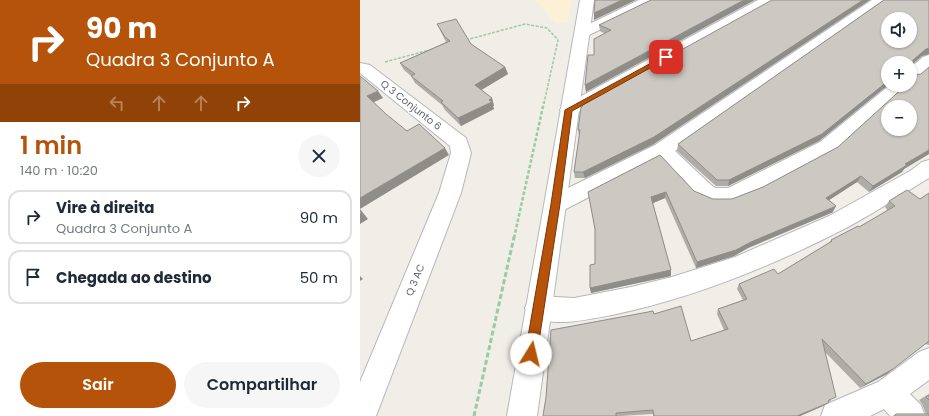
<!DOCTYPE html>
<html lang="pt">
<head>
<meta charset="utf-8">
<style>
	body { margin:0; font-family:Poppins,sans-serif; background:#f6f6f7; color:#1f2937; height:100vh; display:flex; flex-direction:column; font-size:15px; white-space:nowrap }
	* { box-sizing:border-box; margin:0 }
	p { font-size:13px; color:#747a83 }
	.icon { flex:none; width:22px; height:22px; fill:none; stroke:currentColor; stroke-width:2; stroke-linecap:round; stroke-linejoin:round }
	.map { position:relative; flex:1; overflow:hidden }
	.details { display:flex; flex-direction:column; background:#fff; width:360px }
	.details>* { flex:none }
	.hud { background:#b45309; color:#fff; overflow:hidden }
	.controls { position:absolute; left:521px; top:12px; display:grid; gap:8px }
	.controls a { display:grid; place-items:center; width:36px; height:36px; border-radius:50%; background:#fff; box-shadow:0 1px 3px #0004; font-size:20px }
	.pin { position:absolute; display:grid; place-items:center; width:34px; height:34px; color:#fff; margin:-17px; border-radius:8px; box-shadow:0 2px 6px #0006 }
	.me { position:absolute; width:44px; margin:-22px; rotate:9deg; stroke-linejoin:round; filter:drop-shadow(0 0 3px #0008) }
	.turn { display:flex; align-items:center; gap:14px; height:84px; padding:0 20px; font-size:18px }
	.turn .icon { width:52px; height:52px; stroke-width:2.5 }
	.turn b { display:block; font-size:28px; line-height:34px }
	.lanes { display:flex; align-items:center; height:38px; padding:0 20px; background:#0003; justify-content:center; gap:20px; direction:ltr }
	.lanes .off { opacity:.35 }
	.round { display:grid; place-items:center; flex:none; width:42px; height:42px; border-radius:21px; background:#f6f6f7 }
	.overview { display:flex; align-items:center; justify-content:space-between; height:68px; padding:0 20px }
	h1 { font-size:24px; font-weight:600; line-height:30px; color:#b45309 }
	.primary-button { display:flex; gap:8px; margin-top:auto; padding:8px 20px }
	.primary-button a { flex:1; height:46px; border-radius:24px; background:#b45309; color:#fff; font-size:16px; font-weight:600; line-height:46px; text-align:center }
	.primary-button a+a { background:#f6f6f7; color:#1f2937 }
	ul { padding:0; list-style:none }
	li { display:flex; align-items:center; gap:12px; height:54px; margin:0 8px 6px; padding:0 12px; border:2px solid #e0e1e3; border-radius:12px }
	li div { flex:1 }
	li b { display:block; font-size:15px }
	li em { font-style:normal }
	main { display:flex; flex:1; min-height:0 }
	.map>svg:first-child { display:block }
	.sand { fill:#fcf1d6 }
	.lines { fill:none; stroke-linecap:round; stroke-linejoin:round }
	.street-casing { stroke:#b4b7bb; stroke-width:2 }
	.secondary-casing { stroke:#b5b9be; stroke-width:2 }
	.path-far2 { stroke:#9bcaa7; stroke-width:1.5; stroke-dasharray:3 1.5; stroke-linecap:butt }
	.path-far1 { stroke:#9bcaa7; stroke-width:2.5; stroke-dasharray:3.5 2; stroke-linecap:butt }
	.path { stroke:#9bcaa7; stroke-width:3; stroke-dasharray:5 2.5; stroke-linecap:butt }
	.street { fill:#fff; fill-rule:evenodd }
	.secondary { fill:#fff; fill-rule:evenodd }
	.wall { fill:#afada8; fill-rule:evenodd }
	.shaded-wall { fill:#8f8d88 }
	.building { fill:#ccc9c3; stroke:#8f8d88; fill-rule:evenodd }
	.route { fill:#b45309; stroke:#753606 }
	.labels { text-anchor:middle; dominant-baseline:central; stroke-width:3; stroke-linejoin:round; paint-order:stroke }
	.street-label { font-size:10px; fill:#5e6267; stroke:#fff }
</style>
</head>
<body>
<main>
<section class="details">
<div class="hud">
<div class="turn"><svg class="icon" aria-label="right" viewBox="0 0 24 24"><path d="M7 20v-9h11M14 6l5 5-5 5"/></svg><div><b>90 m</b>Quadra 3 Conjunto A</div></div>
<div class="lanes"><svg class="icon off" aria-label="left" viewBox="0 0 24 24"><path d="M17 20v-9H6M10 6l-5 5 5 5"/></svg><svg class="icon off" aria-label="ahead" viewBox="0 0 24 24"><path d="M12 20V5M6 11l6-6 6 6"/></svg><svg class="icon off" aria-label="ahead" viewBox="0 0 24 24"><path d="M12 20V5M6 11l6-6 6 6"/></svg><svg class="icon" aria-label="right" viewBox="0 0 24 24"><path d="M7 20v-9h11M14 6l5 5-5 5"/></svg></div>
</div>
<div class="overview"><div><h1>1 min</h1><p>140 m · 10:20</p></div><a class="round"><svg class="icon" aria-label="close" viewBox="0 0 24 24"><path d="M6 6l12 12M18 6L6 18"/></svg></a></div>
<ul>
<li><svg class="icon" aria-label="right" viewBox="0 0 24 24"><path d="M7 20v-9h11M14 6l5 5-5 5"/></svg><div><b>Vire à direita</b><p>Quadra 3 Conjunto A</p></div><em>90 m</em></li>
<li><svg class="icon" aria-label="arrive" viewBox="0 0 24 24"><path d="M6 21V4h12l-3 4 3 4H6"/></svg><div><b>Chegada ao destino</b></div><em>50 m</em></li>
</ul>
<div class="primary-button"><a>Sair</a><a>Compartilhar</a></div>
</section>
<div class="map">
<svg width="569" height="416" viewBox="0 0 569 416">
	<rect width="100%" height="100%" fill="#f0eee6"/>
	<path class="sand" d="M175 0H212L207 23H195Z"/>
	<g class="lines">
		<g class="street-casing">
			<path id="street" d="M279 0H297L295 3 227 36 222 37 217 36 215 33 217 30Z
				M398 0H415L413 3 215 114 209 116 203 114 200 110 203 106Z
				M512 0H528L315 151 350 184 355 188H368L460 142 530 85H548L474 152 400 192 370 204H352L334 196 300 160 204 210 196 213 188 210 185 204 188 198 295 145Z
				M569 55V68L556 79 550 81V68L563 57Z
				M0 63 10 65 106 138 111 153 101 193 16 416H0V382L79 193 91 153 90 146 0 73Z
				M569 160V178L564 181C538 197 511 215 484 229 410 267 333 298 252 315 225 320 196 327 169 317L165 308 169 299 178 296 214 298 271 287 312 277 375 257 469 216 550 171 562 162Z
				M569 348V380L550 394 561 405 565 416H530L524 409 510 416H461L465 405 518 382 559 352Z"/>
		</g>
		<g class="secondary-casing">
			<path id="secondary" d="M220 0H234L177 416H147Z"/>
		</g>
		<path class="path-far2" d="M106 40 165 24 187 28 198 40 184 103
			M25 62 73 49"/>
		<path class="path-far1" d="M154 238 184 102"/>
		<path class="path" d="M114 416 154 237"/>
		<use href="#street" class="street"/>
		<use href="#secondary" class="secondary"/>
	</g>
	<path class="wall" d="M291 0 226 92 225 85 234 55 245 34 240 31 239 25Z
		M524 0H569V54L562 56 553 64V75L561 74 569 67V154L544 169 542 172 509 192 497 182 469 200 476 206 472 213H471L388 248 374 256 336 268 305 198 293 203 311 270V276L231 293 230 288V265L235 264V229L228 192 300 155 334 191 353 199H372L403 187 478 147 546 85H550V63H528V85L459 141 368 186H356L317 151 318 144ZM528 19H550V41H528ZM528 107H550V129H528Z
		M77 24 111 44 145 67 148 74 121 90 132 98 134 106H133L134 109 101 126 85 110 82 105 55 83 51 76 44 70 40 63 86 42Z
		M222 107 294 144 225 178H215L214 172 219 136 218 130Z
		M569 193V345L565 344 527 374 500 388 465 352 471 401 468 402 463 406 440 416H293V414L261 416H183L294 314 331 341 364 330 357 314 358 309 383 300 377 289 379 284 418 274 469 243 471 240 499 227 528 211 525 207 529 201 560 199Z
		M569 394V416H533L536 414H566L562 404 559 400Z"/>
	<path class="shaded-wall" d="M262 0H276L234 20V13Z
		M384 0H395L226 92 225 85Z
		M503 0H510L294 144 225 178 223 172Z
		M569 48V54L562 56 550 66 553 60 566 49Z
		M145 67 148 74 118 92 115 85Z
		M528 81V85L459 141 368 186 369 180Z
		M18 91 23 98 12 103 7 96Z
		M132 98 134 106H133L134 109 101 126 98 118Z
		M85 148 89 155 0 209V198Z
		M569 150V154L544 169 542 172 509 192 513 186 545 164Z
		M501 176 497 182 463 204 466 198Z
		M306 192 305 198 291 204V197Z
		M476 206 472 213H471L388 248 374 256 336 268 337 262Z
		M0 209 8 219 0 224Z
		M311 270V276L231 293 230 288Z
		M0 276 3 279 0 281Z
		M533 369 527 374 500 388 506 384Z
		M468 403 463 406 440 416H437Z"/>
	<path class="building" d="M235 0H262L234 13Z
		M291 0H384L225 85 228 55H234V39L251 30 239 25Z
		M412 0H503L294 137 223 172H214L220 130H218L221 107H222L223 104Z
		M524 0H569V48L566 49 553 60V75L561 74 569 67V150L545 164 547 165 513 186 501 176 466 198 476 206 474 207 391 242 376 250 337 262 306 192 291 197 311 270 230 288V265L235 264V229L228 192 300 155 334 191 353 199H372L403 187 478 147 546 85H550V81L554 78 552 77H550V63H528V81L462 134 369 180H357L318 144ZM528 19H550V41H528ZM528 107H550V129H528Z
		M96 19 111 44 145 67 115 85 132 98 129 100 132 102 98 118 81 102 83 101 51 76 55 74 40 63 90 41 85 37 77 24Z
		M0 76 18 91 7 96 26 114 47 131 59 124 85 148 0 198Z
		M547 190 560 199 569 193V341L533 369 506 384 462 339 476 397 469 400 468 403 437 416H294L293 410 256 413V416H183L186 397 191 330 288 312 293 311 294 314 321 306 331 341 368 329 358 309 387 299 379 284 414 269 418 274 472 241 471 240 498 226 499 227 535 206 529 201Z
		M0 210 2 213 0 214Z
		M569 395V400L566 397Z
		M536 414H569V416H534Z"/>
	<path class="route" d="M304 56 310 57 212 111 200 204 177 354 175 359 171 360 167 359 165 354 191 204 205 110Z"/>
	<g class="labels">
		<g class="street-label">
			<text transform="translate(51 105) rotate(38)">Q 3 Conjunto 6</text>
			<text transform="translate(55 280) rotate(-68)">Q 3 AC</text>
		</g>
	</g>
</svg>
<div class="controls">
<a><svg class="icon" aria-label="sound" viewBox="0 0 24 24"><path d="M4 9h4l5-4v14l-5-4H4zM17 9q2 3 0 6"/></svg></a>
<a>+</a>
<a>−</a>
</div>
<div class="pin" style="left:306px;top:57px;background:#d93025"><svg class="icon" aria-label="arrive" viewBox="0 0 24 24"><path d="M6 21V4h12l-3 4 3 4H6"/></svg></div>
<svg class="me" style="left:171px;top:354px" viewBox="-20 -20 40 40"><circle r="19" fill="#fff"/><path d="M0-13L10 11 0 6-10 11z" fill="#b45309"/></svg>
</div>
</main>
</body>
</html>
